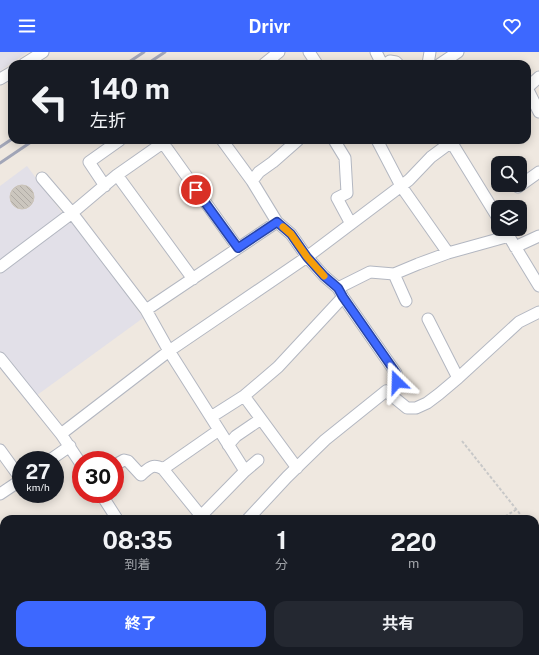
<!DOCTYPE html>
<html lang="ja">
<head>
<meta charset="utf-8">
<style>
	body { margin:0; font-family:"Public Sans","Noto Sans JP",sans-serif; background:#242831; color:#f1f3f6; height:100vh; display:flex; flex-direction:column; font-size:15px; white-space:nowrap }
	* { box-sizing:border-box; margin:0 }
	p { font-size:13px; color:#9ea1a6 }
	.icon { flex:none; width:22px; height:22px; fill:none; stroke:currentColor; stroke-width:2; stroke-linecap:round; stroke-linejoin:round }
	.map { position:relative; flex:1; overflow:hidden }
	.sheet { position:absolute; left:0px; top:463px; width:539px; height:140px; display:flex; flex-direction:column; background:#171b24; border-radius:12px 12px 0 0; box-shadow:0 2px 10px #0003 }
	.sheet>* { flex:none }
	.top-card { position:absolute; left:8px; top:8px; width:523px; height:84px; border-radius:12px; box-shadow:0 2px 10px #0003; background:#171b24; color:#f1f3f6; overflow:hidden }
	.fabs { position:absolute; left:491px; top:104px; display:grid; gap:8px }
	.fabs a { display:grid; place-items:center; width:36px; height:36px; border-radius:8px; background:#171b24; box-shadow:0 2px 10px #0003; font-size:20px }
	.speed { position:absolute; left:12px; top:399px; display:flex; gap:8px; font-size:20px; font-weight:700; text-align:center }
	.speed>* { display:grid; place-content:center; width:52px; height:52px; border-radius:50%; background:#171b24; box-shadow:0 2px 10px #0003; line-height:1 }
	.speed small { font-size:10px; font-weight:400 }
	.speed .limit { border:6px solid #d22; background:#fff; color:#111 }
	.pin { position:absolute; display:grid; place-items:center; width:34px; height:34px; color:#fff; margin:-17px; border:2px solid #fff; border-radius:50%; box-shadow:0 1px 4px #0007 }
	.me { position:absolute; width:44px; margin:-22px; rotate:338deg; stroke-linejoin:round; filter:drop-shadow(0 0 3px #0008) }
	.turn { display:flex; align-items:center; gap:14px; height:84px; padding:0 16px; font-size:18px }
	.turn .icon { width:52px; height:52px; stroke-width:2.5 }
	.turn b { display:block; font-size:28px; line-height:34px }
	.eta { display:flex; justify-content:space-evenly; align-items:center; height:68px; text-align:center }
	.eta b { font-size:24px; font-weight:700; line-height:28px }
	.button { display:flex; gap:8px; margin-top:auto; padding:8px 16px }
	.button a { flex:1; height:46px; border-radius:12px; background:#3d68ff; color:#fff; font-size:16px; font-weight:700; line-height:46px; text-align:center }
	.button a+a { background:#242831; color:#f1f3f6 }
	header { display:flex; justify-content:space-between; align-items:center; height:52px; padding:0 16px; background:#3d68ff; color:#fff; font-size:18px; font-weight:700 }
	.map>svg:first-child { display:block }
	.industrial { fill:#e2e0e8 }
	.building { fill:url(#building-back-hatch); stroke:#cbc4b9 }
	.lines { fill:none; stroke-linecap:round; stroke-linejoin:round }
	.minor-casing { stroke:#b3b7c1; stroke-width:13 }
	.path { stroke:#c8c8c8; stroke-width:2; stroke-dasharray:3 2; stroke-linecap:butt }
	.minor { stroke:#fff; stroke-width:11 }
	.rail { stroke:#a2a6b8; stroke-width:3 }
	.route-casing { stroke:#2844a6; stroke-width:10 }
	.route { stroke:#3d68ff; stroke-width:7 }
	.slow { stroke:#f59e0b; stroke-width:7 }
</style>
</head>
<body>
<header><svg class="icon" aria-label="menu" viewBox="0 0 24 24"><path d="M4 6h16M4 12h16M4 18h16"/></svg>Drivr<svg class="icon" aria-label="heart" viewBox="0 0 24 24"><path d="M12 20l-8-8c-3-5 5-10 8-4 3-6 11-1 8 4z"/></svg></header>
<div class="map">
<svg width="539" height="603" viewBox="0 0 539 603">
	<defs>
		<pattern id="building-back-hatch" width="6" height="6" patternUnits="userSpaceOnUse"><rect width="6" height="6" fill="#cbc6be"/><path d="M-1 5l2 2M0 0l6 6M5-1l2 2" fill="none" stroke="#afaaa4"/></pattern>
	</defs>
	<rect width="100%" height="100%" fill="#efe8e0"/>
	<path class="industrial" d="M0 0H28L0 19Z
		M27 114 62 161 0 209V134Z
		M74 167 143 266 33 346 0 306V222Z"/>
	<path class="building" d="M10 145a12 12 0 1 1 24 0a12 12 0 1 1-24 0Z"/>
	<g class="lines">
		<g class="minor-casing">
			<path id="minor" d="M309 0 317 12
				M376 0 382 12
				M24 12 43 0
				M264 12 279 0
				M386 12 390 9 396 10 398 12
				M428 12 430 0
				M440 12 458 0
				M0 27 12 20
				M527 36 539 60
				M527 36 539 25
				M334 88 345 106 347 141 337 146 351 172
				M377 88 401 134 448 201
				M450 88 498 166
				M163 91 238 196
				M117 123 193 227
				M42 126 72 161 146 258 169 299 245 419
				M252 129 259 120 273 110 298 88
				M105 134 89 110 120 88
				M518 135 539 120
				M277 170 291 182 307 205 324 224 338 236 343 245 396 321C397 331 396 334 390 342
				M505 178 539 234
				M515 195 539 184
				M0 215 72 161 117 123 167 88
				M394 222 406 249
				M338 236 370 220 394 222 418 212 448 201 502 186 509 183
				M146 258 277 170 252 129 222 88
				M428 267 458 326
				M0 306 61 382
				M211 365 244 344
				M228 393 236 384 261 367
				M0 398 21 427
				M50 408 70 394
				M81 412 61 382 169 299 307 205 409 128 431 105 454 88
				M115 413 124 408 128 409 141 423C149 416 152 411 163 417L219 378
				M297 416 244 344 278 315 343 245
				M163 417 201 464 245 419 258 408
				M0 442 21 428
				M101 442 117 467
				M248 467 287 425 325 388 386 339 407 356H416L427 351 439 342 458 326 519 270 539 260
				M0 598 4 603
				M73 599 76 603
				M206 599 209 603
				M102 603 106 599"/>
		</g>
		<path class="path" d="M462 389 524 467
			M501 467 517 457
			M535 482 539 488
			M458 603V599"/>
		<use href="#minor" class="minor"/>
		<path class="rail" d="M126 12 144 0
			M147 12 165 0
			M0 95 12 87
			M0 111 34 88"/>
	</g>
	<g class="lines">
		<g class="route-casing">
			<path id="route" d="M196 138 238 196 277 170 291 182 307 205 324 224 338 236 343 245 396 321 397 330"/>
		</g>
		<use href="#route" class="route"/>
		<path class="slow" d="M283 175 291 182 307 205 324 224"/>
	</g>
</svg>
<div class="fabs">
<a><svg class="icon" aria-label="search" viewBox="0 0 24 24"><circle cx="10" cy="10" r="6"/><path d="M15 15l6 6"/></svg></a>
<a><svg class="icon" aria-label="layers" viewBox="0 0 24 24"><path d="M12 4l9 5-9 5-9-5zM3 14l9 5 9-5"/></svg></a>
</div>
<div class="speed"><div>27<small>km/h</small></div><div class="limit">30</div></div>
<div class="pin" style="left:196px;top:138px;background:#d93025"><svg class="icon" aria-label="arrive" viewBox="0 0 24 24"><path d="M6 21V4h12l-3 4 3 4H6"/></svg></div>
<svg class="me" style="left:397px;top:330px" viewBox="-20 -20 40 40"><path d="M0-17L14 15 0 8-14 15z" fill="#3d68ff" stroke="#fff" stroke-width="4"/></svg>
<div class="top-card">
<div class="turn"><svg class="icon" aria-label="left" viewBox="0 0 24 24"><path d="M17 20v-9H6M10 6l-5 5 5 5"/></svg><div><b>140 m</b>左折</div></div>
</div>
<section class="sheet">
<div class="eta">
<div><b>08:35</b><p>到着</p></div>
<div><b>1</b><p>分</p></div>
<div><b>220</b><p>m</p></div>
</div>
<div class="button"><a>終了</a><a>共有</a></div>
</section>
</div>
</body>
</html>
